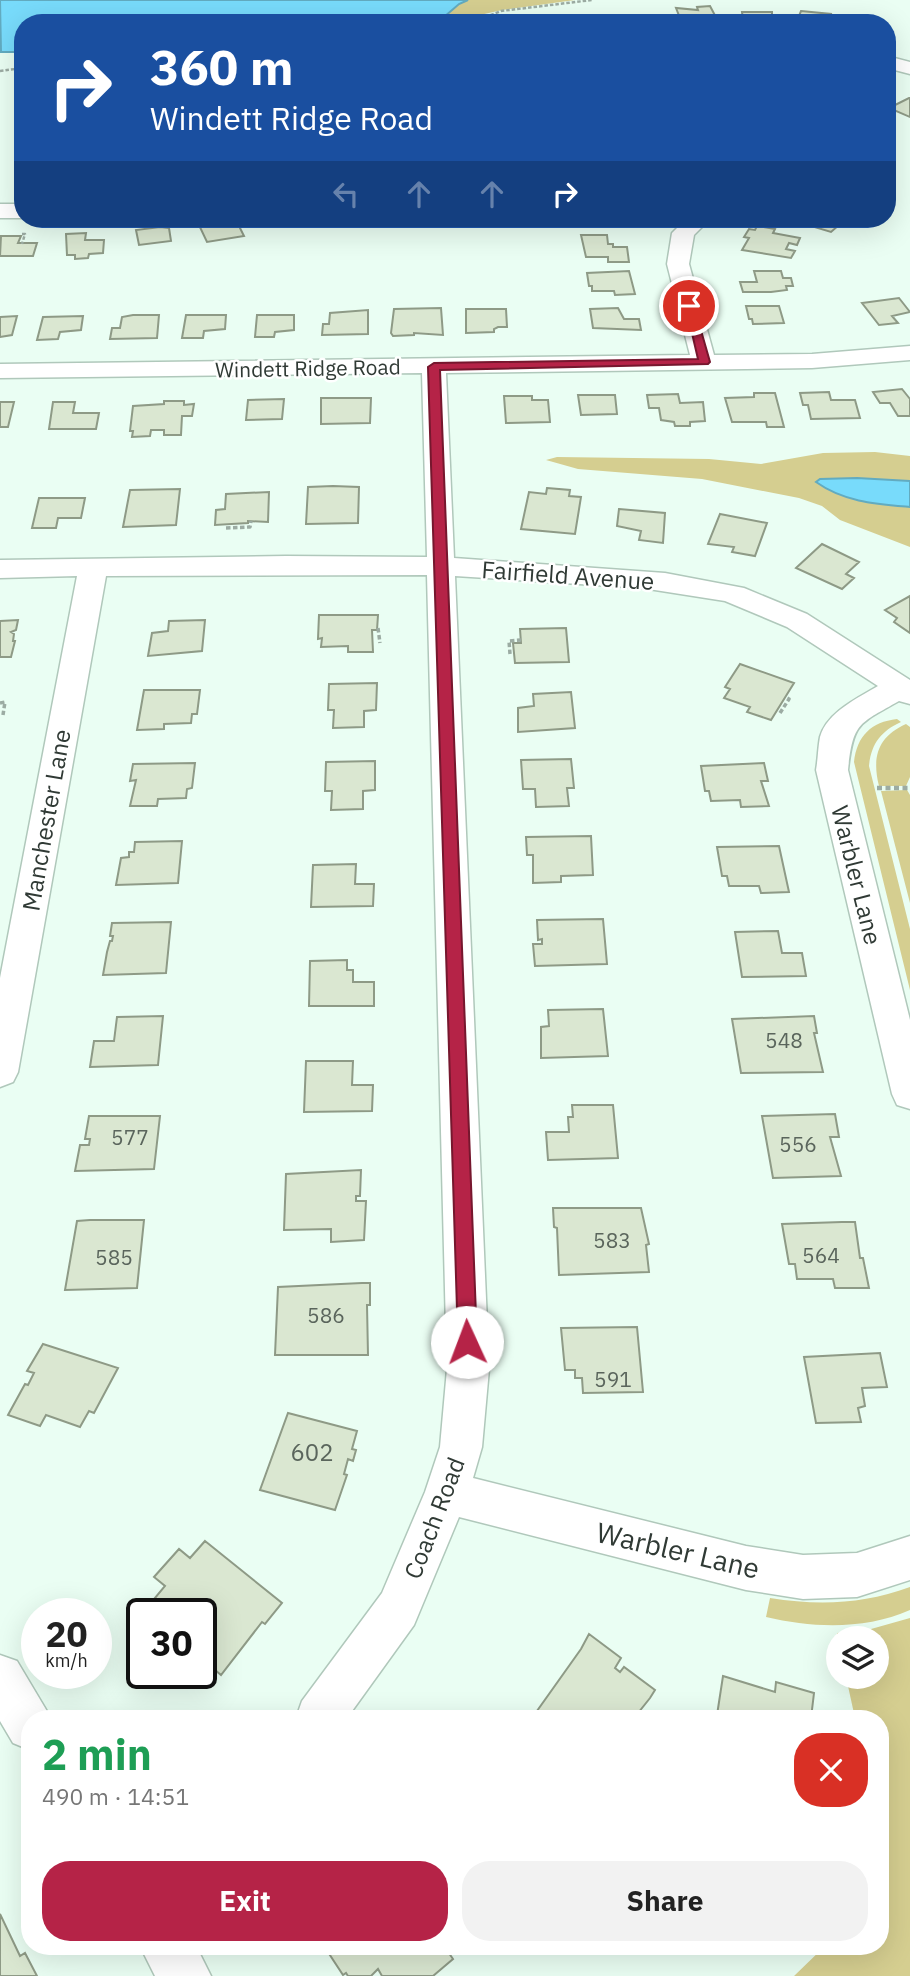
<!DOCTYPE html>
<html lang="en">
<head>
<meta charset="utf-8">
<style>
	body { margin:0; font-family:"IBM Plex Sans",sans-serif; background:#f2f2f2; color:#222; height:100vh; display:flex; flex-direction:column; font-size:26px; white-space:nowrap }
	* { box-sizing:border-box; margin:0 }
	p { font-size:23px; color:#767676 }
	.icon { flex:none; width:38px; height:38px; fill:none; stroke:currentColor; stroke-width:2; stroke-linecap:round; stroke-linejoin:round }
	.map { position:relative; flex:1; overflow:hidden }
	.side { position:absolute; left:21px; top:1710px; width:868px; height:245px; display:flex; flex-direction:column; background:#fff; border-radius:28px; box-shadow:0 7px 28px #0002 }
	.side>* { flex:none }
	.top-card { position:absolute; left:14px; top:14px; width:882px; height:214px; border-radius:28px; box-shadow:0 7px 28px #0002; background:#1a4fa0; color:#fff; overflow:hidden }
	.buttons { position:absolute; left:826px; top:1626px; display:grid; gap:14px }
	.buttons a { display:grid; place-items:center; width:63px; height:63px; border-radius:50%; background:#fff; box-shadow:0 7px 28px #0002; font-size:35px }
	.speed { position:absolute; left:21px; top:1598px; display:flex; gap:14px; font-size:35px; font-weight:700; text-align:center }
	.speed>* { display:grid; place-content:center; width:91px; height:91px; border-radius:50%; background:#fff; box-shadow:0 7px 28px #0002; line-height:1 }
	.speed small { font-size:18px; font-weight:400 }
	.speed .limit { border:4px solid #111; border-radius:10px; background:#fff; color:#111 }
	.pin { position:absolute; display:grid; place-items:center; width:60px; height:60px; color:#fff; margin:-30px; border:4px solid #fff; border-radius:50%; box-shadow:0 2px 7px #0007 }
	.me { position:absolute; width:77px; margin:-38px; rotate:358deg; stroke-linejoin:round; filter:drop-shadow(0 0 5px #0008) }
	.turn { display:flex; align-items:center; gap:24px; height:147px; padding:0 21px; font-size:32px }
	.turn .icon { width:91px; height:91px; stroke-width:2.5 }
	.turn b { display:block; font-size:49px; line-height:60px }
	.lanes { display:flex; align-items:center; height:66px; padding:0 21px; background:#0003; justify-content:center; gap:35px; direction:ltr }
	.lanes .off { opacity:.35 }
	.round { display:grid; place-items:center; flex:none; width:74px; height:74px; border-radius:28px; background:#f2f2f2 }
	.head { display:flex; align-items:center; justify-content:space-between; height:119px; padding:0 21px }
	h1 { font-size:42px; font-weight:700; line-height:52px; color:#1e9e55 }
	.button { display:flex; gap:14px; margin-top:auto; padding:14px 21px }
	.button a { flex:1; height:80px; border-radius:28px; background:#b52347; color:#fff; font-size:28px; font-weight:700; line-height:80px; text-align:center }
	.button a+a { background:#f2f2f2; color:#222 }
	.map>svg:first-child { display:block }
	.green { fill:#d5ce90 }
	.water { fill:#78dbfb; stroke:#62abc0; stroke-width:2 }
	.building { fill:#dae7d1; stroke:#8e9a86; stroke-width:2 }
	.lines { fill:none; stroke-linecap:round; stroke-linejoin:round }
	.minor-casing { stroke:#b0c8bb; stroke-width:3 }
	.path-far2 { stroke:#9caca3; stroke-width:2.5; stroke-dasharray:3.5 2; stroke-linecap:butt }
	.path-far1 { stroke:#9caca3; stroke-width:3.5; stroke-dasharray:4.5 2.5; stroke-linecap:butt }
	.path { stroke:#9caca3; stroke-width:4.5; stroke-dasharray:5 3.5; stroke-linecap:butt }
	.minor { fill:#fff; fill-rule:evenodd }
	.route { fill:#b52347; stroke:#76172e; stroke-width:2 }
	.labels { text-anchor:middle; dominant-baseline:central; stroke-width:5; stroke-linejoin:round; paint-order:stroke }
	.far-street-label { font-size:21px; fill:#303a35; stroke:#fff }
	.number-label { font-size:21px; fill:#5a655c }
	.street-label { font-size:24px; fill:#303a35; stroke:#fff }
	.near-number-label { font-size:24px; fill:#5a655c }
	.near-street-label { font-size:28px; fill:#303a35; stroke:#fff }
</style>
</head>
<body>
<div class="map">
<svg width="910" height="1976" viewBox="0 0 910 1976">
	<rect width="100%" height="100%" fill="#eafef3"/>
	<path class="green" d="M468 0H575L502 10 480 15 464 23H437L459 4Z
		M215 16H241L276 23 195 20 128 23Z
		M875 452 910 456V481L821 479 816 482C844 502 876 504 910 507V547L840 520 822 506 799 498 702 479 578 469 546 460 557 457 709 459 761 464 823 453Z
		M897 719 901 722C881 731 871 744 869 766L910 929V990L854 762C857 736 871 722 897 719Z
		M906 724 910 727V777L906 786H879C872 758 877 737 906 724Z
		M907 790 910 795V903L881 791Z
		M910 1587V1610C865 1630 813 1628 766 1617L770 1598C820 1606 863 1604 910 1587Z
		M910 1618V1976H794L825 1946H880V1892L889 1883 880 1839V1718H855L846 1677 877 1676V1638L838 1640 837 1633 864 1631Z"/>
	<path class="water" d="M0 0H468L459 4 437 23H276L241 16H215L128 23H23V52H1Z
		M857 478 910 481V507C876 504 844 502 816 482L820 479Z"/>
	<path class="building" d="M710 6 719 23H682L676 8 698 10 697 7Z
		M801 11 831 14 829 23H796Z
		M742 12H772V23H738V19H743Z
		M909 98H910V117L889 108Z
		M222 219 229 223 237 222 244 236 207 242 198 223Z
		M263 219H303L269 226Z
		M581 219H611L604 226Z
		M797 219H846L831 232 794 221Z
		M757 226 775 229 773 233 800 238 797 245 789 243 786 249 795 251 791 258 742 250 749 238 744 237 749 229 755 230Z
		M160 227 169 228 171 241 139 245 136 230Z
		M86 233 85 240H104L103 253 89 254 88 258 75 259V255H67L66 234Z
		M581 235H607L608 244H613V247H627L629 262H608V257H586Z
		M1 236H21L18 243H37L33 256H0Z
		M629 271 635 294 615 295 614 291H592V286H589L587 273Z
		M754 271H781L783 278H791L793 286H786L787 290 771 292H743L740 282H757Z
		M899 298 910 312 892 316 898 323 879 325 862 303Z
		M746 306H779L784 323 753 324 752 319H749Z
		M441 308 443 335 414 333V335L393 336 391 333 394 309Z
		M618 308 624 319H639L641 330 593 328 590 309Z
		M466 309H506L507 327H498L494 329V332L466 333Z
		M368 310V334L322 335 323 324H329L330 313Z
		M133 315H159L157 338 110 339 112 328H120L122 317Z
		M186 315H226L225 329 204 331 203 338H182Z
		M257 315H294V330L275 332 274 337H255Z
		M17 316 12 335 0 337V317Z
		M83 316 81 330 60 332 58 339 37 340 43 317Z
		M902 389 910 399V416H898L890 403H880L873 392Z
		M829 392 831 400H855L860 418 811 419 808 405H803L800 393Z
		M754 393H775L784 427H767L766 422H732L725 398 754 397Z
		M678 394 680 403 703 402 705 421 690 422V426H675L674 422 661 420 659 408H649L647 395Z
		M578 395H615L617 414 581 415Z
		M504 396H532V400H548L550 422 506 423Z
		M321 398H371L370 423 321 424Z
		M284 399 282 419 246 420 248 400Z
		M164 401H184V405L194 404 192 416H182L181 435H164V430H151L150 436 132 437 133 431H130L133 406 164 404Z
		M0 402H14L8 427H0Z
		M53 402H75L73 413H99L96 429H49Z
		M333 486 359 487 358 523 306 524 308 487Z
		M547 488 570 490 569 496 581 497 575 534 521 529 529 492 546 494Z
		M180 489 176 525 123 527 130 490Z
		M269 492 268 522 248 521V523L215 525 216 510 225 509 226 494Z
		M39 498H85L81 518H58L56 528H32Z
		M619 509 665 513 663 543 639 540 641 531 617 526Z
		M720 514 767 523 755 556 732 552 734 547 708 544Z
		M822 544 859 562 846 574 854 578 842 589 796 568Z
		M910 596V633L894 622 897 618 885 610Z
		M319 615H378L377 630H372L373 652H348V646L321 647 322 638 318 639Z
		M18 620 16 630 11 632 14 634 13 641H15L11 657H0V621Z
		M205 620 202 651 148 656 152 633 168 631 169 621Z
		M566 628 569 662 515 663 513 643H521L520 629Z
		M740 664 794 683 771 720 747 712 750 707 724 698 730 689 725 687Z
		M377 683 376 710 364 711V727L333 728 334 710H328L329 684Z
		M144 690H200L197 714H192L191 723 164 724V729L137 730Z
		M571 692 575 728 518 732V708L534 706 533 694Z
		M571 759 574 788H567L569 806 536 807 535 789H523L521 760Z
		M375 761V790L363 791V809L331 810 332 791H325L326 762Z
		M195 763 192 788 187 789 186 798 158 799 157 806H130L136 780 130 781 133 764Z
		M764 763 768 781H761L769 806 741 807 740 800 711 801 709 791H705L701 766Z
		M591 836 593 875 561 876V882L533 883V855H527L526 837Z
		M182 841 178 883 116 885 121 858 129 857V852H134L135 842Z
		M779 846 789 892 761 893 759 886H729L727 876H722L717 847Z
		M356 864 355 884H374L373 906 311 907 313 865Z
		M603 919 607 964 535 966 533 944H542V939L538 940 537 920Z
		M171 922 166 973 103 975 107 952 110 941H112L113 936H110L112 923Z
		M778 931 782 953H802L806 976 742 977 735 932Z
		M347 960V970H353V982H374V1006H309L310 961Z
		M603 1009 608 1056 541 1058V1027L549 1026 548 1010Z
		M163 1016 158 1065 90 1067 94 1041H114L117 1017Z
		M814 1016 817 1033H814L823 1072 741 1073 732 1019Z
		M306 1061H353L352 1085H373L372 1111 304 1112Z
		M572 1105H613L618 1158 548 1160 546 1132H569L568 1117H573Z
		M835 1114 839 1137H830L841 1176 773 1178 762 1116Z
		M89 1116H160L154 1169 75 1171 80 1145H89L90 1139H85Z
		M361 1170 360 1196H356V1201H366L364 1240 331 1242V1229L284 1230 286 1174Z
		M553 1208H641L649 1244 646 1245 649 1272 559 1275 557 1228 554 1227Z
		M90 1220H144L137 1288 65 1290 77 1221Z
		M842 1222H855L860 1258H863L869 1288H835L833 1279H797L795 1264H789L782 1224Z
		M362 1283H370V1305H367L368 1355H275L278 1287Z
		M637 1327 643 1392 583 1393 582 1378H575V1370H565L561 1328Z
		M43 1344 118 1368 94 1413 89 1411 80 1427 46 1415 40 1426 8 1415 25 1384 28 1385 34 1373 27 1371Z
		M880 1353 887 1387 862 1388 865 1406 858 1408 861 1422 816 1423 804 1357Z
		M288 1413 357 1431 352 1449 356 1450 353 1461 348 1459 344 1474 347 1475 335 1510 260 1490Z
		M205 1541 282 1603 265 1624 262 1622 221 1675 201 1658V1614H149L145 1610 165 1586 154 1577 179 1549 190 1558Z
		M589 1634 621 1658 615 1668 620 1672 624 1667 655 1690 650 1698 634 1718H532L581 1649Z
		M723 1676 775 1692 776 1682 814 1693 811 1718H719L717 1715Z
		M0 1914 20 1956 25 1953 37 1976H0Z
		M324 1946H444L453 1959 433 1976H382L378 1969 371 1976H348L346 1973 343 1975Z"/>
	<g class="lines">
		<g class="minor-casing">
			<path id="minor" d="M887 56 910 62V74L887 68Z
				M0 204H23V218H0Z
				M686 219H710L694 235 689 264 714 355 812 354 910 346V360L812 368 446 373 454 558 665 573 744 588 807 614 910 680V704L899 701C859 724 853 722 848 770L910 1020V1109L897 1105 892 1094 816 770C818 759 818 747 820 737 827 712 858 698 878 686L787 627 725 601 642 588 455 576 489 1369 482 1447 473 1478 746 1546 803 1555 857 1553 910 1536V1580L857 1597 803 1599 746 1590 459 1517 414 1625 347 1718H296L302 1701 382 1593 425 1492 440 1447 447 1369 427 575 106 576 18 1072 13 1082 0 1087V978L77 576 0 578V560L286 556 427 557 422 373 0 378V364L690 355 667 264 672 233Z
				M0 1655 17 1661 51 1718H30V1750L13 1743 0 1721Z
				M140 1946H196L211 1976H155Z"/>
		</g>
		<path class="path-far2" d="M176 23H216
			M470 23 501 11 592 0
			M0 71 23 68
			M22 234H25L22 244"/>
		<path class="path-far1" d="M226 528 250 527 251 521
			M378 628 380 643
			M510 654 509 641 521 640
			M0 703 5 702 3 715
			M780 713 789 699 785 697"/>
		<path class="path" d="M877 788H910"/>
		<use href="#minor" class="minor"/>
	</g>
	<path class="route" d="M685 303 694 306 710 362 708 364 440 370 477 1342 474 1348 467 1350 461 1348 458 1342 428 367 434 363 698 359Z"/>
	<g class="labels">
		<g class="far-street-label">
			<text transform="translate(308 368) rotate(-1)">Windett Ridge Road</text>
		</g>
		<g class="number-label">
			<text x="784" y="1040">548</text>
			<text x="130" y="1137">577</text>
			<text x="798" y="1144">556</text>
			<text x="612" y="1240">583</text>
			<text x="821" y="1255">564</text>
			<text x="114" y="1257">585</text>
			<text x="326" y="1315">586</text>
			<text x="613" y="1379">591</text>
		</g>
		<g class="street-label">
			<text transform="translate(568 575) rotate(4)">Fairfield Avenue</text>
			<text transform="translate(46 820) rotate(-80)">Manchester Lane</text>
			<text transform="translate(857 875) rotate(76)">Warbler Lane</text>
			<text transform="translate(434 1518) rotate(-69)">Coach Road</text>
		</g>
		<g class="near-number-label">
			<text x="312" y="1452">602</text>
		</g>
		<g class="near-street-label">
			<text transform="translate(678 1550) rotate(13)">Warbler Lane</text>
		</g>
	</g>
</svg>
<div class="buttons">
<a><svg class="icon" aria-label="layers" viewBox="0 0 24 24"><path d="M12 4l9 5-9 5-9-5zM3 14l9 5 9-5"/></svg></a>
</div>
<div class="speed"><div>20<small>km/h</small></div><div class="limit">30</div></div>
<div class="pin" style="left:689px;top:306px;background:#d93025"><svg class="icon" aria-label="arrive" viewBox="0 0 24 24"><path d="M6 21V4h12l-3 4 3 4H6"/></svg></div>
<svg class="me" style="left:467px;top:1342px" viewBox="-20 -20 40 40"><circle r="19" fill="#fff"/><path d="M0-13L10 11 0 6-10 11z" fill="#b52347"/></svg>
<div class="top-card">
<div class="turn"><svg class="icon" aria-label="right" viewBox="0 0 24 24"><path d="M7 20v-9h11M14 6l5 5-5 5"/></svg><div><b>360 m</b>Windett Ridge Road</div></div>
<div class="lanes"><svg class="icon off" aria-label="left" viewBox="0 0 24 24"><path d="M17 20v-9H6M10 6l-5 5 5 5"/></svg><svg class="icon off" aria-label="ahead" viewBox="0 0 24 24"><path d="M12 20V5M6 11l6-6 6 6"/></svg><svg class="icon off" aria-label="ahead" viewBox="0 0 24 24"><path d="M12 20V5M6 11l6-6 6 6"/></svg><svg class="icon" aria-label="right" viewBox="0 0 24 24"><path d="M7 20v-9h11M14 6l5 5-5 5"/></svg></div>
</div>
<section class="side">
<div class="head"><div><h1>2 min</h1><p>490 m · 14:51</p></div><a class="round" style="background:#d93025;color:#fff"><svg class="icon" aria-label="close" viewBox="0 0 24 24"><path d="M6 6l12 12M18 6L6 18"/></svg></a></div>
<div class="button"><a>Exit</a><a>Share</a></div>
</section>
</div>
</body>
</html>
